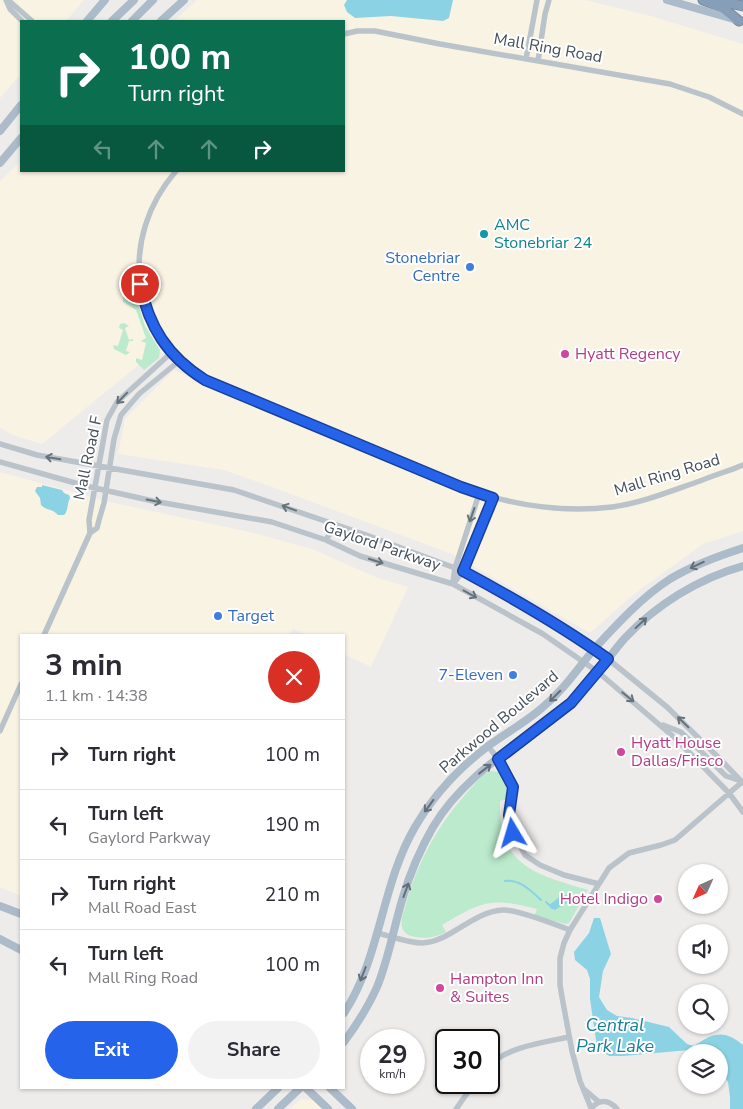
<!DOCTYPE html>
<html lang="en">
<head>
<meta charset="utf-8">
<style>
	body { margin:0; font-family:"Nunito Sans",sans-serif; background:#f2f2f3; color:#2b2b33; height:100vh; display:flex; flex-direction:column; font-size:19px; white-space:nowrap }
	* { box-sizing:border-box; margin:0 }
	p { font-size:16px; color:#7c7c81 }
	.icon { flex:none; width:28px; height:28px; fill:none; stroke:currentColor; stroke-width:2; stroke-linecap:round; stroke-linejoin:round }
	.map { position:relative; flex:1; overflow:hidden }
	.details { position:absolute; left:20px; top:634px; width:325px; height:455px; display:flex; flex-direction:column; background:#fff; border-radius:0px; box-shadow:0 1px 4px #0004 }
	.details>* { flex:none }
	.top-card { position:absolute; left:20px; top:20px; width:325px; height:152px; border-radius:0px; box-shadow:0 1px 4px #0004; background:#0b6e4f; color:#fff; overflow:hidden }
	.needle { width:32px; rotate:225deg }
	.tools { position:absolute; left:678px; top:864px; display:grid; gap:10px }
	.tools a { display:grid; place-items:center; width:50px; height:50px; border-radius:50%; background:#fff; box-shadow:0 1px 4px #0004; font-size:25px }
	.speed { position:absolute; left:360px; top:1029px; display:flex; gap:10px; font-size:25px; font-weight:700; text-align:center }
	.speed>* { display:grid; place-content:center; width:65px; height:65px; border-radius:50%; background:#fff; box-shadow:0 1px 4px #0004; line-height:1 }
	.speed small { font-size:12px; font-weight:400 }
	.speed .limit { border:2px solid #111; border-radius:8px; background:#fff; color:#111 }
	.pin { position:absolute; display:grid; place-items:center; width:42px; height:42px; color:#fff; margin:-21px; border:2px solid #fff; border-radius:50%; box-shadow:0 1px 5px #0007 }
	.me { position:absolute; width:55px; margin:-28px; rotate:353deg; stroke-linejoin:round; filter:drop-shadow(0 0 4px #0008) }
	.turn { display:flex; align-items:center; gap:18px; height:105px; padding:0 25px; font-size:22px }
	.turn .icon { width:65px; height:65px; stroke-width:2.5 }
	.turn b { display:block; font-size:35px; line-height:42px }
	.lanes { display:flex; align-items:center; height:48px; padding:0 25px; background:#0003; justify-content:center; gap:25px; direction:ltr }
	.lanes .off { opacity:.35 }
	.round { display:grid; place-items:center; flex:none; width:52px; height:52px; border-radius:26px; background:#f2f2f3 }
	.head { display:flex; align-items:center; justify-content:space-between; height:85px; padding:0 25px }
	h1 { font-size:30px; font-weight:700; line-height:38px }
	.cta { display:flex; gap:10px; margin-top:auto; padding:10px 25px }
	.cta a { flex:1; height:58px; border-radius:30px; background:#2563eb; color:#fff; font-size:20px; font-weight:700; line-height:58px; text-align:center }
	.cta a+a { background:#f2f2f3; color:#2b2b33 }
	ul { padding:0; list-style:none }
	li { display:flex; align-items:center; gap:15px; height:70px; padding:0 25px; border-top:1px solid #e1e1e2 }
	li div { flex:1 }
	li b { display:block; font-size:19px }
	li em { font-style:normal }
	.map>svg:first-child { display:block }
	.commercial { fill:#f9f3e4 }
	.green { fill:#bbeacd }
	.water { fill:#8bd3e4 }
	.lines { fill:none; stroke-linecap:round; stroke-linejoin:round }
	.stream { stroke:#8bd3e4; stroke-width:2 }
	.highway-casing { stroke:#7189a3; stroke-width:11 }
	.minor { stroke:#bac3ca; stroke-width:5.5 }
	.major { stroke:#acbbc9; stroke-width:8 }
	.highway { stroke:#869eb7; stroke-width:9 }
	.oneway { stroke:#68727a }
	.oneway2 { stroke:#646f79 }
	.route-casing { stroke:#184099; stroke-width:12 }
	.route { stroke:#2563eb; stroke-width:9 }
	.culture-dot { fill:#0f9aa8; stroke:#fff; stroke-width:2 }
	.shop-dot { fill:#3f7fe0; stroke:#fff; stroke-width:2 }
	.hotel-dot { fill:#d1479c; stroke:#fff; stroke-width:2 }
	.labels { text-anchor:middle; dominant-baseline:central; stroke-width:4; stroke-linejoin:round; paint-order:stroke }
	.street-label { font-size:16px; fill:#454f57; stroke:#fff }
	.culture-label { font-size:16px; fill:#0d838f; stroke:#fff; text-anchor:start }
	.shop-label { font-size:16px; fill:#366cbe; stroke:#fff; text-anchor:end }
	.hotel-label { font-size:16px; fill:#b23c85; stroke:#fff; text-anchor:start }
	.water-label { font-size:18px; font-style:italic; fill:#167f99; stroke:#fff }
</style>
</head>
<body>
<div class="map">
<svg width="743" height="1109" viewBox="0 0 743 1109">
	<rect width="100%" height="100%" fill="#eeebeb"/>
	<path class="commercial" d="M0 0H84L66 21H21V74L0 98Z
		M197 0H585L647 15 743 44V531L703 544 634 594 590 633 452 554 272 487 224 470 118 454 125 419 174 370 288 419 157 350 42 444 13 435 0 428V181L21 161V171H344V21H174Z
		M0 472 110 502 254 533 312 549 378 578 408 587 371 667 344 654V635H306L293 629 289 635H21V896L0 887Z
		M301 1099 313 1100 323 1109H289Z"/>
	<path class="green" d="M121 285 133 287 145 326 160 350 159 358 144 370 136 362V358L142 360 146 343 141 341 146 338 136 310 123 302V288H119Z
		M124 323 129 326 125 328 129 340 133 339V341H129L126 351 130 352 126 355 114 349 113 345 118 346 123 330 119 328 120 324Z
		M491 771 499 772C507 778 509 789 508 799L500 801C498 866 535 874 588 890L569 923 566 924 534 916 537 909C491 897 482 901 442 925L446 932C437 937 426 939 416 937 409 936 404 934 402 927 400 920 404 911 406 904 418 860 440 822 471 788 477 782 482 774 491 771Z"/>
	<path class="water" d="M347 0H453L449 18 443 21 391 16 355 18 347 12 344 5Z
		M42 485 62 490 64 493 69 495 70 498C67 504 68 512 64 515H58C52 508 46 511 41 505L40 498 35 491 37 487H42Z
		M562 895H576L583 899 581 903C569 900 565 904 555 910L550 908 549 905Z
		M594 918H600L611 954 603 971 599 997 607 1010 617 1016 632 1018 669 1027 687 1044 694 1046C713 1033 724 1029 743 1045V1109H730V1097L728 1082 719 1066V1052H705L689 1050 623 1056H609L597 1047 590 999V979L587 970 575 960 574 952 589 933Z"/>
	<g class="lines">
		<path class="stream" d="M505 881C520 879 531 891 541 900
			M546 902 549 905"/>
		<g class="highway-casing">
			<path id="highway" d="M703 0 723 8 739 21
				M716 0 743 6"/>
		</g>
		<path class="minor" d="M6 0 10 9 22 21
			M8 0 32 21
			M344 34 357 31H375L440 44 670 84 709 97 743 114
			M526 59 537 0
			M538 61 545 14 549 0
			M176 171C118 238 129 333 205 380L461 487C510 505 560 513 612 507 642 503 671 491 700 481 714 475 729 471 743 465
			M0 444 37 455 234 490 369 536 455 568 502 593 574 635 608 659 667 707 721 760 743 783
			M0 462 86 486 153 501 272 522 326 540 360 556 453 584 543 634 598 672 676 739 729 793 743 812
			M90 533 97 528 99 520 104 503 114 439 121 415 139 394 179 361
			M326 540 335 525
			M453 582 455 568 479 494
			M453 584 463 571 493 498
			M44 635 90 533 89 520 107 420 117 402 171 353
			M663 725 681 732 726 776 741 781
			M0 731 21 684
			M488 746 498 759 513 787 509 815 513 833 525 855 540 865 564 875 599 884
			M377 933C391 936 408 943 422 943 449 943 473 911 503 910 516 909 557 925 570 930
			M489 1066C506 1047 545 1042 569 1037
			M585 1090 599 1102
			M591 1108 580 1081 572 1051 562 997 560 985V958L564 943 570 930 609 868 629 853 661 845 675 840 742 782
			M456 1109 475 1082
			M591 1109C598 1099 609 1099 617 1109"/>
		<path class="major" d="M667 0 737 20
			M87 21 105 0
			M112 21 134 0
			M132 21 153 0
			M161 21 184 0
			M0 131 21 105
			M0 163 21 138
			M0 906 21 914
			M0 939 21 950
			M344 1013C381 957 381 885 415 827 433 796 459 768 488 746 506 733 526 722 543 707 564 690 578 668 595 648 618 623 642 597 670 579 693 565 718 556 743 548
			M344 1042C355 1027 369 1005 377 987 389 958 394 926 403 897 410 873 421 848 433 827 465 773 522 743 569 704 591 686 606 659 625 638 656 605 699 578 743 566
			M306 1088 328 1109
			M330 1088 352 1109
			M256 1109 278 1088
			M278 1109 300 1088"/>
		<use href="#highway" class="highway"/>
	</g>
	<defs><path id="oneway-shaft" d="M-6 0H5M1.5-3L5.5 0L1.5 3" fill="none" stroke-width="1.6" stroke-linecap="round" stroke-linejoin="round" transform="scale(1.25)"/></defs>
	<g class="oneway">
		<use href="#oneway-shaft" transform="translate(122 398) rotate(134)"/>
		<use href="#oneway-shaft" transform="translate(53 458) rotate(-170)"/>
		<use href="#oneway-shaft" transform="translate(154 501) rotate(11)"/>
		<use href="#oneway-shaft" transform="translate(289 508) rotate(-160)"/>
		<use href="#oneway-shaft" transform="translate(472 515) rotate(109)"/>
		<use href="#oneway-shaft" transform="translate(376 561) rotate(18)"/>
		<use href="#oneway-shaft" transform="translate(470 594) rotate(29)"/>
		<use href="#oneway-shaft" transform="translate(628 697) rotate(39)"/>
		<use href="#oneway-shaft" transform="translate(683 722) rotate(-136)"/>
	</g>
	<g class="oneway2">
		<use href="#oneway-shaft" transform="translate(697 565) rotate(155)"/>
		<use href="#oneway-shaft" transform="translate(641 623) rotate(-43)"/>
		<use href="#oneway-shaft" transform="translate(555 696) rotate(135)"/>
		<use href="#oneway-shaft" transform="translate(485 769) rotate(-38)"/>
		<use href="#oneway-shaft" transform="translate(429 806) rotate(126)"/>
		<use href="#oneway-shaft" transform="translate(406 890) rotate(-70)"/>
		<use href="#oneway-shaft" transform="translate(363 974) rotate(111)"/>
	</g>
	<g class="lines">
		<g class="route-casing">
			<path id="route" d="M140 284C149 327 167 356 205 380L461 487 493 498 463 571C513 598 562 626 608 659L571 703 498 759 513 787 509 815 513 833"/>
		</g>
		<use href="#route" class="route"/>
	</g>
	<circle class="culture-dot" cx="484" cy="234" r="5"/>
	<g class="shop-dot">
		<circle cx="470" cy="267" r="5"/>
		<circle cx="218" cy="616" r="5"/>
		<circle cx="513" cy="675" r="5"/>
	</g>
	<g class="hotel-dot">
		<circle cx="565" cy="354" r="5"/>
		<circle cx="621" cy="752" r="5"/>
		<circle cx="658" cy="899" r="5"/>
		<circle cx="440" cy="988" r="5"/>
	</g>
	<g class="labels">
		<g class="street-label">
			<text transform="translate(548 48) rotate(10)">Mall Ring Road</text>
			<text transform="translate(88 458) rotate(-78)">Mall Road F</text>
			<text transform="translate(667 475) rotate(-17)">Mall Ring Road</text>
			<text transform="translate(382 546) rotate(19)">Gaylord Parkway</text>
			<text transform="translate(499 722) rotate(-40)">Parkwood Boulevard</text>
		</g>
		<g class="culture-label">
			<text x="494" y="225">AMC<tspan x="494" dy="18">Stonebriar 24</tspan></text>
		</g>
		<g class="shop-label">
			<text x="460" y="258">Stonebriar<tspan x="460" dy="18">Centre</tspan></text>
			<text x="228" y="616" text-anchor="start">Target</text>
			<text x="503" y="675">7-Eleven</text>
		</g>
		<g class="hotel-label">
			<text x="575" y="354">Hyatt Regency</text>
			<text x="631" y="743">Hyatt House<tspan x="631" dy="18">Dallas/Frisco</tspan></text>
			<text x="648" y="899" text-anchor="end">Hotel Indigo</text>
			<text x="450" y="979">Hampton Inn<tspan x="450" dy="18">&amp; Suites</tspan></text>
		</g>
		<g class="water-label">
			<text x="615" y="1025">Central<tspan x="615" dy="21">Park Lake</tspan></text>
		</g>
	</g>
</svg>
<div class="tools">
<a><svg class="needle" viewBox="-14 -14 28 28"><path d="M0-13l5 13h-10z" fill="#e53935"/><path d="M0 13l5-13h-10z" fill="#7c7c81"/></svg></a>
<a><svg class="icon" aria-label="sound" viewBox="0 0 24 24"><path d="M4 9h4l5-4v14l-5-4H4zM17 9q2 3 0 6"/></svg></a>
<a><svg class="icon" aria-label="search" viewBox="0 0 24 24"><circle cx="10" cy="10" r="6"/><path d="M15 15l6 6"/></svg></a>
<a><svg class="icon" aria-label="layers" viewBox="0 0 24 24"><path d="M12 4l9 5-9 5-9-5zM3 14l9 5 9-5"/></svg></a>
</div>
<div class="speed"><div>29<small>km/h</small></div><div class="limit">30</div></div>
<div class="pin" style="left:140px;top:284px;background:#d93025"><svg class="icon" aria-label="arrive" viewBox="0 0 24 24"><path d="M6 21V4h12l-3 4 3 4H6"/></svg></div>
<svg class="me" style="left:513px;top:833px" viewBox="-20 -20 40 40"><path d="M0-17L14 15 0 8-14 15z" fill="#2563eb" stroke="#fff" stroke-width="4"/></svg>
<div class="top-card">
<div class="turn"><svg class="icon" aria-label="right" viewBox="0 0 24 24"><path d="M7 20v-9h11M14 6l5 5-5 5"/></svg><div><b>100 m</b>Turn right</div></div>
<div class="lanes"><svg class="icon off" aria-label="left" viewBox="0 0 24 24"><path d="M17 20v-9H6M10 6l-5 5 5 5"/></svg><svg class="icon off" aria-label="ahead" viewBox="0 0 24 24"><path d="M12 20V5M6 11l6-6 6 6"/></svg><svg class="icon off" aria-label="ahead" viewBox="0 0 24 24"><path d="M12 20V5M6 11l6-6 6 6"/></svg><svg class="icon" aria-label="right" viewBox="0 0 24 24"><path d="M7 20v-9h11M14 6l5 5-5 5"/></svg></div>
</div>
<section class="details">
<div class="head"><div><h1>3 min</h1><p>1.1 km · 14:38</p></div><a class="round" style="background:#d93025;color:#fff"><svg class="icon" aria-label="close" viewBox="0 0 24 24"><path d="M6 6l12 12M18 6L6 18"/></svg></a></div>
<ul>
<li><svg class="icon" aria-label="right" viewBox="0 0 24 24"><path d="M7 20v-9h11M14 6l5 5-5 5"/></svg><div><b>Turn right</b></div><em>100 m</em></li>
<li><svg class="icon" aria-label="left" viewBox="0 0 24 24"><path d="M17 20v-9H6M10 6l-5 5 5 5"/></svg><div><b>Turn left</b><p>Gaylord Parkway</p></div><em>190 m</em></li>
<li><svg class="icon" aria-label="right" viewBox="0 0 24 24"><path d="M7 20v-9h11M14 6l5 5-5 5"/></svg><div><b>Turn right</b><p>Mall Road East</p></div><em>210 m</em></li>
<li><svg class="icon" aria-label="left" viewBox="0 0 24 24"><path d="M17 20v-9H6M10 6l-5 5 5 5"/></svg><div><b>Turn left</b><p>Mall Ring Road</p></div><em>100 m</em></li>
</ul>
<div class="cta"><a>Exit</a><a>Share</a></div>
</section>
</div>
</body>
</html>
